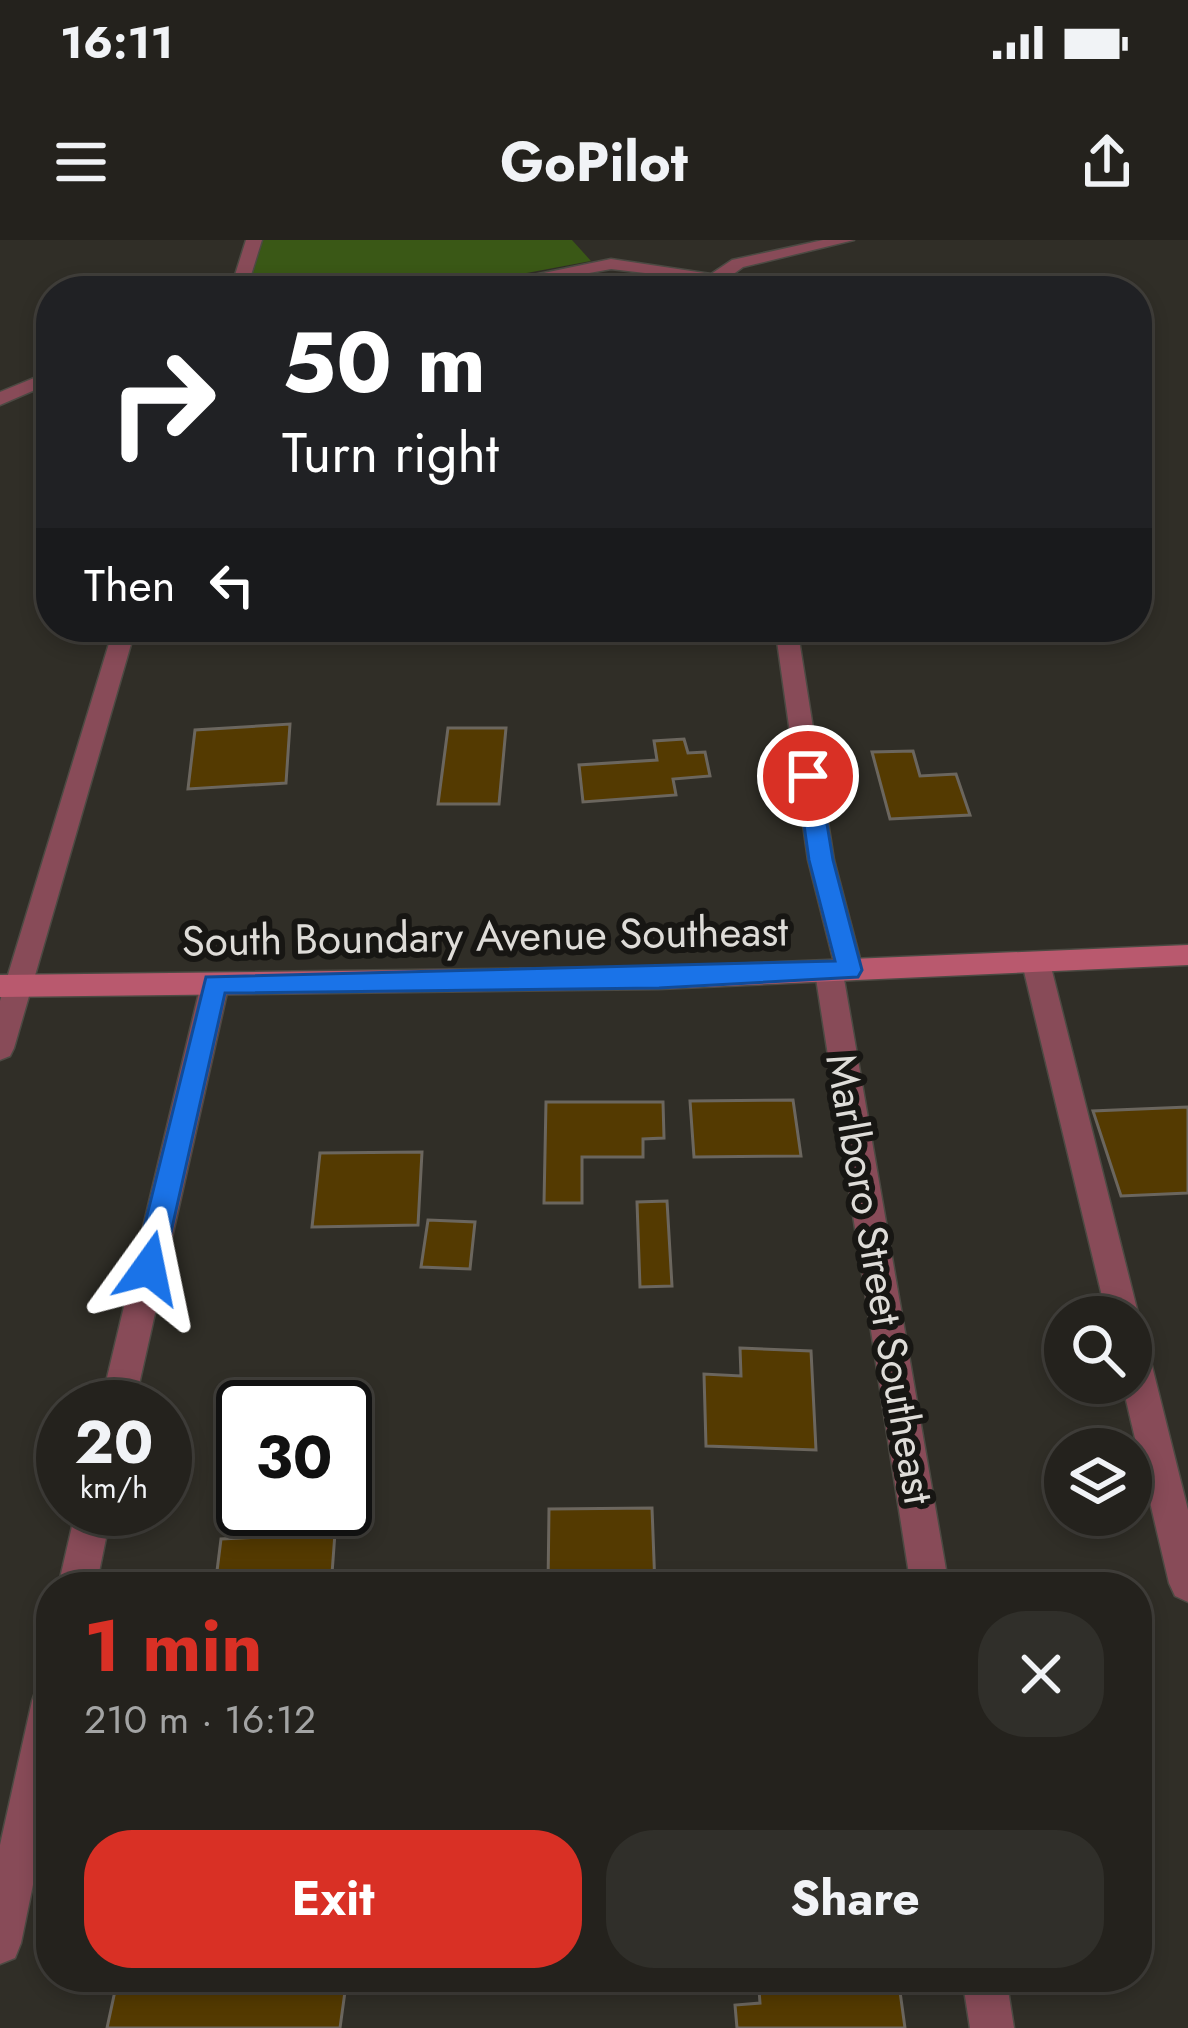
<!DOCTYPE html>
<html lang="en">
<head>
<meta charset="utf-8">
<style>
	body { margin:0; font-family:Jost,sans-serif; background:#302f2a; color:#f1f3f6; height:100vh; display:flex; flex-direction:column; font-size:45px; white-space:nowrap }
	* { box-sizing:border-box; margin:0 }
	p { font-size:39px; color:#a3a4a4 }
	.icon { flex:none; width:66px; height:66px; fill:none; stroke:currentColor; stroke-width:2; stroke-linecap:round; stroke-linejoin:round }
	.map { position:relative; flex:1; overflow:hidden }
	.panel { position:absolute; left:36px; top:1332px; width:1116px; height:420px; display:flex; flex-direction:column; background:#24221d; border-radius:48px; box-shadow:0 6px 18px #0003,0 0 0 3px #413f3b }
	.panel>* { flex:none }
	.hud { position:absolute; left:36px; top:36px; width:1116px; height:366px; border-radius:48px; box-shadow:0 6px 18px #0003,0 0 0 3px #413f3b; background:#202124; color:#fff; overflow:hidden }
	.controls { position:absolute; left:1044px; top:1056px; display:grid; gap:24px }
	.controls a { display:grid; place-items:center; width:108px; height:108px; border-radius:50%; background:#24221d; box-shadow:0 6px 18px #0003,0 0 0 3px #413f3b; font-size:60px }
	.speed { position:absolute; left:36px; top:1140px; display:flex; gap:24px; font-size:60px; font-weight:700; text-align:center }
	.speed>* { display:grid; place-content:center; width:156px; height:156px; border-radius:50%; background:#24221d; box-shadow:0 6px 18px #0003,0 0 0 3px #413f3b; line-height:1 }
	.speed small { font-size:30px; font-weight:400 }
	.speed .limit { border:6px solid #111; border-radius:18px; background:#fff; color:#111 }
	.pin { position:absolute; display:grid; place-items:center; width:102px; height:102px; color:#fff; margin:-51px; border:6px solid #fff; border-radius:50%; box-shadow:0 3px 12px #0007 }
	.me { position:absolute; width:132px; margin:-66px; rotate:12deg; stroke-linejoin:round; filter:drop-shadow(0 0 9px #0008) }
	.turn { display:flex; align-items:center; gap:42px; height:252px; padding:0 48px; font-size:54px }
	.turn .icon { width:156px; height:156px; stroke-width:2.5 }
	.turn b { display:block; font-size:84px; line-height:102px }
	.then { display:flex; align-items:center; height:114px; padding:0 48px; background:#0003; gap:24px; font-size:45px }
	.round { display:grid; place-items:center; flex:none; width:126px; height:126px; border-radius:48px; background:#302f2a }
	.summary { display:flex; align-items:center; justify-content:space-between; height:204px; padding:0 48px }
	h1 { font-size:72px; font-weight:700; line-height:90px; color:#d93025 }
	.primary-button { display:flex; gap:24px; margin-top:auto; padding:24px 48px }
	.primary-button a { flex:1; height:138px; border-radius:48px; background:#d93025; color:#fff; font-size:48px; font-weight:700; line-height:138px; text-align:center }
	.primary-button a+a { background:#302f2a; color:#f1f3f6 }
	.status { display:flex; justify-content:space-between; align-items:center; height:84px; padding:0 60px; background:#24221d; direction:ltr }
	.status svg { height:33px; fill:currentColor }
	header { display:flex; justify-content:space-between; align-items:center; height:156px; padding:0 48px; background:#24221d; font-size:54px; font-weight:700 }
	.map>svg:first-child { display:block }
	.green { fill:#3a5816 }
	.building { fill:#543a01; stroke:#6b665e; stroke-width:3 }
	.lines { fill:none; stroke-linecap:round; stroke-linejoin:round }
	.street-casing { stroke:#4c4a43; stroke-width:3 }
	.secondary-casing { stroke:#4c4a43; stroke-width:3 }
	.street { fill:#884b58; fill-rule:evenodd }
	.secondary { fill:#b9596e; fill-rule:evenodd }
	.route { fill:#1a73e8; stroke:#114b97; stroke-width:3 }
	.labels { text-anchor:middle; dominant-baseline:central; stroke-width:12; stroke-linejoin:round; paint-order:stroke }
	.street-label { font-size:42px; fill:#dedcd8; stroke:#171613 }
</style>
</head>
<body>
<div class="status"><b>16:11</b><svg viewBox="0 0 49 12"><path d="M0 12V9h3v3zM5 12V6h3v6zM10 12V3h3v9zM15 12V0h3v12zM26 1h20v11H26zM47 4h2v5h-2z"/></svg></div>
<header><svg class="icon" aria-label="menu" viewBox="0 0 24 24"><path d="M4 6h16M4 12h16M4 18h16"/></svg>GoPilot<svg class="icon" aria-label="share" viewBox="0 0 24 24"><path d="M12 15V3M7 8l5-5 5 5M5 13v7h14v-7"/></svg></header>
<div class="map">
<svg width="1188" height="1788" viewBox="0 0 1188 1788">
	<rect width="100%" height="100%" fill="#302e27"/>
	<path class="green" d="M251 0H572L591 21 431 51H238Z"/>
	<path class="building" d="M290 484 286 543 188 549 195 490Z
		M448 488H506L499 564H438Z
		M684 499 688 513 705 512 710 536 673 539 676 555 583 562 579 525 657 520 654 501Z
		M913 511 920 536 956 534 970 575 890 579 872 512Z
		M793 860 801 916 694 917 690 861Z
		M546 862H663L664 898 643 899V917H582V963H544Z
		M1188 867V953L1121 956 1093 871Z
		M422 912 418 985 312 987 320 913Z
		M667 961 672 1046 640 1047 637 962Z
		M428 980 475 982 470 1029 421 1027Z
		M740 1108 811 1111 816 1210 706 1206 704 1134 741 1136Z
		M652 1268 655 1347H548L549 1269Z
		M335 1293 331 1347H215L221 1299Z
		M118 1737H347L340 1788H107Z
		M573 1737H629V1747L574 1752Z
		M758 1737H898L905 1788H737L735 1765 760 1763Z"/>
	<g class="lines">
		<g class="street-casing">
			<path id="street" d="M246 0H262L246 51H230Z
				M823 0H854L743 27 724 41 736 51H717L687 38 611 29 492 51H457L611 19 711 34 732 20Z
				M51 131V143L0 165V152Z
				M114 387H136L14 808 10 816 0 820V761Z
				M775 387H797L834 620 863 730 859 738 844 739 949 1347H911L815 732 819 724 834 723 808 620Z
				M1036 712 1050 723 1139 1077 1131 1089V1077H1107L1022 723Z
				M215 733 229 744 134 1167H100L201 744Z
				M1131 1094 1143 1099 1148 1110 1188 1270V1362L1175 1356 1169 1343 1122 1143H1131Z
				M76 1269H112L96 1347H58Z
				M51 1442V1557L21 1703 15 1718 0 1724V1605L32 1461 37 1447Z
				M962 1737H1006L1014 1788H970Z"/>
		</g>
		<g class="secondary-casing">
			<path id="secondary" d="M1188 705V725L659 749 0 757V735L659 727Z"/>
		</g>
		<use href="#street" class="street"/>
		<use href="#secondary" class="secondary"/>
	</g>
	<path class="route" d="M808 529 819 536 833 620 862 730 858 737 659 748 225 753 163 1028 159 1037 149 1041 138 1037 134 1028 206 737 835 721 809 620 797 536Z"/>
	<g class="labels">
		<g class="street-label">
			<text transform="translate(485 696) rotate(-1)">South Boundary Avenue Southeast</text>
			<text transform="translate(880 1039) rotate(80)">Marlboro Street Southeast</text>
		</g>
	</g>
</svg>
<div class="controls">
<a><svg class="icon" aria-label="search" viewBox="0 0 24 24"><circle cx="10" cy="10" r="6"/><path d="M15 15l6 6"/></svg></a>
<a><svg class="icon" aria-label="layers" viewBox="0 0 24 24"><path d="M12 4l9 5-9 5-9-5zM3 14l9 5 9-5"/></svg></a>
</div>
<div class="speed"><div>20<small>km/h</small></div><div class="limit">30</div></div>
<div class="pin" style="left:808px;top:536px;background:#d93025"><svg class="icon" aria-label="arrive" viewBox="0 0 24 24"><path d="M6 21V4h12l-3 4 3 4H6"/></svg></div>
<svg class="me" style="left:149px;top:1028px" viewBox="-20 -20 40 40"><path d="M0-17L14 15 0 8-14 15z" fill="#1a73e8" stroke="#fff" stroke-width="4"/></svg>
<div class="hud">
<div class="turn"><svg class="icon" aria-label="right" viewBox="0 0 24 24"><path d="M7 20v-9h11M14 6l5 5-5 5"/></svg><div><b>50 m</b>Turn right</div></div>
<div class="then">Then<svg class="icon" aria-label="left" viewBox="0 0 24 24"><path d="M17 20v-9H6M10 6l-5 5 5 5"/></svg></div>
</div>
<section class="panel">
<div class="summary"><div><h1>1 min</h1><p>210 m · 16:12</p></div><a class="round"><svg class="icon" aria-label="close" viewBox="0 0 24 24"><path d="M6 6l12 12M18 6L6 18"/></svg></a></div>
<div class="primary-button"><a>Exit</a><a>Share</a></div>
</section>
</div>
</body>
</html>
